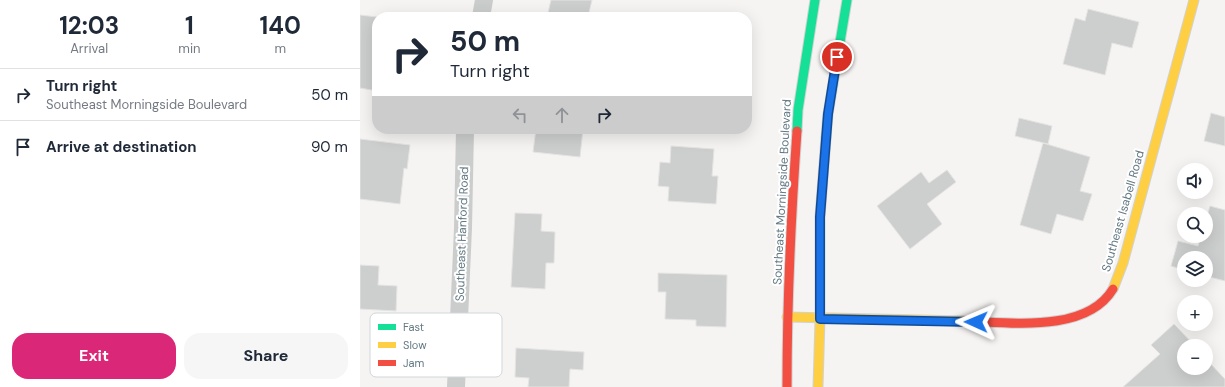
<!DOCTYPE html>
<html lang="en">
<head>
<meta charset="utf-8">
<style>
	body { margin:0; font-family:"DM Sans",sans-serif; background:#f6f6f7; color:#1f2937; height:100vh; display:flex; flex-direction:column; font-size:15px; white-space:nowrap }
	* { box-sizing:border-box; margin:0 }
	p { font-size:13px; color:#747a83 }
	.icon { flex:none; width:22px; height:22px; fill:none; stroke:currentColor; stroke-width:2; stroke-linecap:round; stroke-linejoin:round }
	.map { position:relative; flex:1; overflow:hidden }
	.sheet { display:flex; flex-direction:column; background:#fff; width:360px }
	.sheet>* { flex:none }
	.guide { position:absolute; left:12px; top:12px; width:380px; height:122px; border-radius:16px; box-shadow:0 4px 16px #0002; background:#fff; color:#1f2937; overflow:hidden }
	.tools { position:absolute; left:817px; top:163px; display:grid; gap:8px }
	.tools a { display:grid; place-items:center; width:36px; height:36px; border-radius:50%; background:#fff; box-shadow:0 4px 16px #0002; font-size:20px }
	.pin { position:absolute; display:grid; place-items:center; width:34px; height:34px; color:#fff; margin:-17px; border:2px solid #fff; border-radius:50%; box-shadow:0 1px 4px #0007 }
	.me { position:absolute; width:44px; margin:-22px; rotate:271deg; stroke-linejoin:round; filter:drop-shadow(0 0 3px #0008) }
	.turn { display:flex; align-items:center; gap:14px; height:84px; padding:0 12px; font-size:18px }
	.turn .icon { width:52px; height:52px; stroke-width:2.5 }
	.turn b { display:block; font-size:28px; line-height:34px }
	.lanes { display:flex; align-items:center; height:38px; padding:0 12px; background:#0003; justify-content:center; gap:20px; direction:ltr }
	.lanes .off { opacity:.35 }
	.eta { display:flex; justify-content:space-evenly; align-items:center; height:68px; text-align:center }
	.eta b { font-size:24px; font-weight:700; line-height:28px }
	.action { display:flex; gap:8px; margin-top:auto; padding:8px 12px }
	.action a { flex:1; height:46px; border-radius:16px; background:#db2777; color:#fff; font-size:16px; font-weight:700; line-height:46px; text-align:center }
	.action a+a { background:#f6f6f7; color:#1f2937 }
	ul { padding:0; list-style:none }
	li { display:flex; align-items:center; gap:12px; height:52px; padding:0 12px; border-top:1px solid #e0e1e3 }
	li div { flex:1 }
	li b { display:block; font-size:15px }
	li em { font-style:normal }
	main { display:flex; flex:1; min-height:0 }
	.map>svg:first-child { display:block }
	.building { fill:#cdcece; stroke:#e4e4e2 }
	.lines { fill:none; stroke-linecap:round; stroke-linejoin:round }
	.fast-casing { stroke:#d1d2d2; stroke-width:11 }
	.slow-casing { stroke:#d1d2d2; stroke-width:11 }
	.jam-casing { stroke:#d1d2d2; stroke-width:11 }
	.street { stroke:#cbcdcd; stroke-width:18 }
	.fast { stroke:#16e098; stroke-width:9 }
	.slow { stroke:#ffcf43; stroke-width:9 }
	.jam { stroke:#f24e42; stroke-width:9 }
	.route-casing { stroke:#114b97; stroke-width:10 }
	.route { stroke:#1a73e8; stroke-width:7 }
	.labels { text-anchor:middle; dominant-baseline:central; stroke-width:4; stroke-linejoin:round; paint-order:stroke }
	.street-label { font-size:12px; fill:#637984; stroke:#fff }
	.key { fill:#fff; stroke:#d0d7da; stroke-width:1 }
	.key-label { font-size:11px; fill:#637984 }
</style>
</head>
<body>
<main>
<section class="sheet">
<div class="eta">
<div><b>12:03</b><p>Arrival</p></div>
<div><b>1</b><p>min</p></div>
<div><b>140</b><p>m</p></div>
</div>
<ul>
<li><svg class="icon" aria-label="right" viewBox="0 0 24 24"><path d="M7 20v-9h11M14 6l5 5-5 5"/></svg><div><b>Turn right</b><p>Southeast Morningside Boulevard</p></div><em>50 m</em></li>
<li><svg class="icon" aria-label="arrive" viewBox="0 0 24 24"><path d="M6 21V4h12l-3 4 3 4H6"/></svg><div><b>Arrive at destination</b></div><em>90 m</em></li>
</ul>
<div class="action"><a>Exit</a><a>Share</a></div>
</section>
<div class="map">
<svg width="865" height="387" viewBox="0 0 865 387">
	<rect width="100%" height="100%" fill="#f5f4f2"/>
	<path class="building" d="M191 0H232L228 17H187Z
		M728 9 779 22 772 48 752 43 745 75 703 64 715 18 725 21Z
		M0 15 17 17V91L0 88Z
		M851 113 865 117V146L844 141Z
		M659 118 692 126 688 144 655 136Z
		M176 129H223L220 157 173 152Z
		M0 139 50 145 47 169 44 168 40 204 0 199Z
		M683 143 730 157 720 191 732 194 723 221 697 214 691 234 660 225Z
		M311 146 354 149 352 176H358L356 204 308 201 309 187 298 186 300 162 310 163Z
		M587 170 596 182 567 204 582 224 550 249 517 206 561 172 569 183Z
		M850 206 865 210V281L846 276V258H824V270L811 266 818 241 838 246 841 236H846V220Z
		M155 213 182 214 181 231 195 232 194 263H186L185 289 151 287Z
		M0 265 19 266 18 285 37 286 36 311 0 309Z
		M298 273 367 275 366 327 336 326V320L305 319 306 292H298Z
		M814 324 835 346H824V368H846V359L865 379V387H763L800 354 791 345Z
		M156 348 224 352 223 370 210 369 209 387H168L169 378 155 377Z"/>
	<g class="lines">
		<g class="fast-casing">
			<path id="fast" d="M437 131 438 110 455 0
				M466 138 468 114 487 0"/>
		</g>
		<g class="slow-casing">
			<path id="slow" d="M753 289 763 263 834 0
				M427 317 604 321
				M458 387 460 319V217L466 138"/>
		</g>
		<g class="jam-casing">
			<path id="jam" d="M604 321C648 322 726 334 753 289
				M427 387C427 301 431 216 437 131"/>
		</g>
		<path class="street" d="M121 17 124 0
			M96 387 103 228 105 129"/>
		<use href="#fast" class="fast"/>
		<use href="#slow" class="slow"/>
		<use href="#jam" class="jam"/>
	</g>
	<g class="lines">
		<g class="route-casing">
			<path id="route" d="M477 57 468 114 460 217V319L616 322"/>
		</g>
		<use href="#route" class="route"/>
	</g>
	<g class="labels">
		<g class="street-label">
			<text transform="translate(422 192) rotate(-87)">Southeast Morningside Boulevard</text>
			<text transform="translate(763 211) rotate(-74)">Southeast Isabell Road</text>
			<text transform="translate(102 234) rotate(-88)">Southeast Hanford Road</text>
		</g>
	</g>
	<rect x="10" y="313" width="132" height="64" rx="6" class="key"/>
	<rect x="18" y="324" width="18" height="6" fill="#16e098"/>
	<rect x="18" y="342" width="18" height="6" fill="#ffcf43"/>
	<rect x="18" y="360" width="18" height="6" fill="#f24e42"/>
	<g class="key-label">
		<text x="43" y="331">Fast</text>
		<text x="43" y="349">Slow</text>
		<text x="43" y="367">Jam</text>
	</g>
</svg>
<div class="tools">
<a><svg class="icon" aria-label="sound" viewBox="0 0 24 24"><path d="M4 9h4l5-4v14l-5-4H4zM17 9q2 3 0 6"/></svg></a>
<a><svg class="icon" aria-label="search" viewBox="0 0 24 24"><circle cx="10" cy="10" r="6"/><path d="M15 15l6 6"/></svg></a>
<a><svg class="icon" aria-label="layers" viewBox="0 0 24 24"><path d="M12 4l9 5-9 5-9-5zM3 14l9 5 9-5"/></svg></a>
<a>+</a>
<a>−</a>
</div>
<div class="pin" style="left:477px;top:57px;background:#d93025"><svg class="icon" aria-label="arrive" viewBox="0 0 24 24"><path d="M6 21V4h12l-3 4 3 4H6"/></svg></div>
<svg class="me" style="left:616px;top:322px" viewBox="-20 -20 40 40"><path d="M0-17L14 15 0 8-14 15z" fill="#1a73e8" stroke="#fff" stroke-width="4"/></svg>
<div class="guide">
<div class="turn"><svg class="icon" aria-label="right" viewBox="0 0 24 24"><path d="M7 20v-9h11M14 6l5 5-5 5"/></svg><div><b>50 m</b>Turn right</div></div>
<div class="lanes"><svg class="icon off" aria-label="left" viewBox="0 0 24 24"><path d="M17 20v-9H6M10 6l-5 5 5 5"/></svg><svg class="icon off" aria-label="ahead" viewBox="0 0 24 24"><path d="M12 20V5M6 11l6-6 6 6"/></svg><svg class="icon" aria-label="right" viewBox="0 0 24 24"><path d="M7 20v-9h11M14 6l5 5-5 5"/></svg></div>
</div>
</div>
</main>
</body>
</html>
